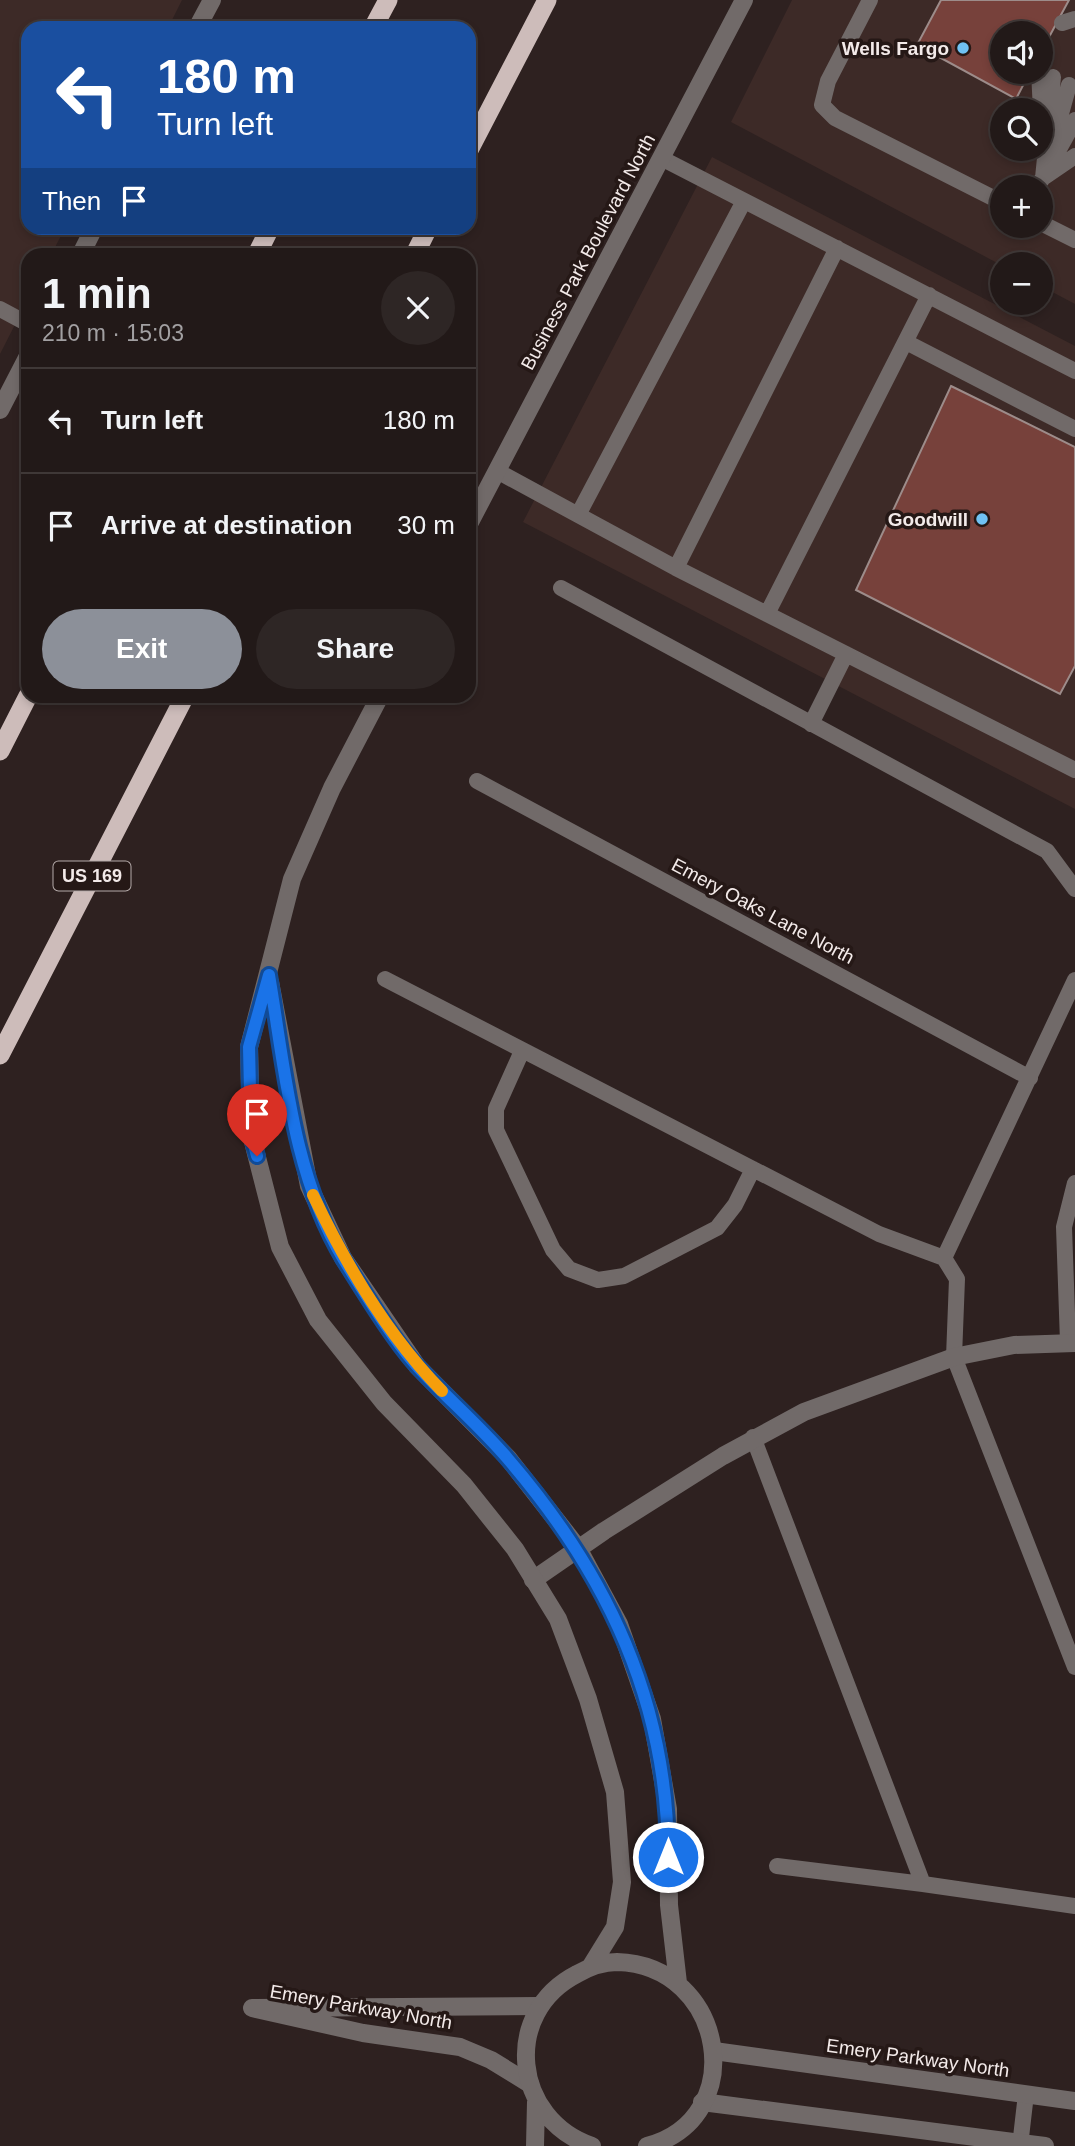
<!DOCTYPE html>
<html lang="en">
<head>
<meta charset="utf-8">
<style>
	body { margin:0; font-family:Arial,sans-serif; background:#2e2625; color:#f1f3f6; height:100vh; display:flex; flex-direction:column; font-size:26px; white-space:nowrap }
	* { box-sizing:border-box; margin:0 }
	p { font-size:23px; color:#a2a0a2 }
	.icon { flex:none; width:38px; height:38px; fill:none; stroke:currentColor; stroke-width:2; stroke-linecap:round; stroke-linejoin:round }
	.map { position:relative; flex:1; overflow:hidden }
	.panel { position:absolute; left:21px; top:248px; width:455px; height:455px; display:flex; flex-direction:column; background:#221918; border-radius:21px; box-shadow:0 4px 10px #0003,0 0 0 2px #3f3837 }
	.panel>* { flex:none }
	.banner { position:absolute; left:21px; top:21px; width:455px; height:214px; border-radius:21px; box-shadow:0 4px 10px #0003,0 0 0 2px #3f3837; background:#1a4fa0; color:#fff; overflow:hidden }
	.tools { position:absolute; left:990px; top:21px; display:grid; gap:14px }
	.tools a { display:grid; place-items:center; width:63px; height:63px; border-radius:50%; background:#221918; box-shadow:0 4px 10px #0003,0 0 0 2px #3f3837; font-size:35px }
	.pin { position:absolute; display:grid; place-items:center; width:60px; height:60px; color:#fff; margin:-72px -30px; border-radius:50% 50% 50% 0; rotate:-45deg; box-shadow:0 0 7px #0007 }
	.pin .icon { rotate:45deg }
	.me { position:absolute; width:77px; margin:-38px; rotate:0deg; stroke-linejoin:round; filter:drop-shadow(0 0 5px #0008) }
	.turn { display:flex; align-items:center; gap:24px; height:147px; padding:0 21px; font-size:32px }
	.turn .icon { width:91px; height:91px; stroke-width:2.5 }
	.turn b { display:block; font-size:49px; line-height:60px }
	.then { display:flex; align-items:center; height:66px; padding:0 21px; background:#0003; gap:14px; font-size:26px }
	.round { display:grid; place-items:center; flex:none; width:74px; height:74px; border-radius:37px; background:#2e2625 }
	.headline { display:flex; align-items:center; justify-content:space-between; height:119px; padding:0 21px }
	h1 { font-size:42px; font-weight:800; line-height:52px }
	.action { display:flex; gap:14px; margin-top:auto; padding:14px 21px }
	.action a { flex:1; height:80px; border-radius:42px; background:#8c9099; color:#fff; font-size:28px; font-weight:800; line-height:80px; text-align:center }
	.action a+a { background:#2e2625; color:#f1f3f6 }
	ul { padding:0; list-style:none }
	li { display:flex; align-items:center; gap:21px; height:105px; padding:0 21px; border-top:2px solid #3f3837 }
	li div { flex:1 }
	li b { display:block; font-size:26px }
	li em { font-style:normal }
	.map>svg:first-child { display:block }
	.built { fill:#3d2a27; fill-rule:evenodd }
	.building { fill:#77413b; stroke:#9d8c8a; stroke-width:2 }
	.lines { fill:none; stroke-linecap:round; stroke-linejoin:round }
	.service { stroke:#716a69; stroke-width:16 }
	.minor { stroke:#716a69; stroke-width:18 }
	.tertiary { stroke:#716a69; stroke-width:18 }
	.trunk { stroke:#cdbcba; stroke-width:19 }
	.route-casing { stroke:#114b97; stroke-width:18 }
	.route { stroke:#1a73e8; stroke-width:12 }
	.slow { stroke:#f59e0b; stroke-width:12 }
	.poi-dot { fill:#70c2f4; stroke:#251816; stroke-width:2.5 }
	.labels { text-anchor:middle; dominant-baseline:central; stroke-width:7; stroke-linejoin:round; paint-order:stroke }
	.shield { fill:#251816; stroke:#b5abaa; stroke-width:2 }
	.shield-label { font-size:18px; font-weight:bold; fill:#f3eae9 }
	.poi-label { font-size:19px; font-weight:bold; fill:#f3eae9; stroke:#251816; text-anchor:end }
	.street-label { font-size:19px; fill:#f3eae9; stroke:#251816 }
</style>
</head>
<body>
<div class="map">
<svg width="1075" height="2146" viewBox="0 0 1075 2146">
	<rect width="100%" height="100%" fill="#2e2120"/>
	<path class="built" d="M0 0H182L168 28H28V228H65L51 255 28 256V299L0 354Z
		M792 0H1075V304L1041 286V264L1003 266 731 122ZM1003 33H1041V72H1003ZM1003 110H1041V149H1003ZM1003 187H1041V226H1003Z
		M712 157 1075 346V809L523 522Z"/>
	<path class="building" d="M941 0H1069L1041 52V33H1003V72H1030L1016 99 917 45Z
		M951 386 1075 447V666L1060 694 856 590Z"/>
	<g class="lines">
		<path class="service" d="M870 0 828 81 822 105 835 118 1003 203
			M1062 23 1075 19
			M1039 72 1041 110
			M1055 135 1069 85
			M661 158 1075 371
			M1046 173 1075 120
			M1043 178 1053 77
			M1036 187 1043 178 1075 156
			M1041 223 1075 240
			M0 309 28 324
			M906 342 1075 429
			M497 471 676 568 1075 770
			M578 515 744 201
			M676 568 837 248
			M561 588 1047 851 1075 889
			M767 614 929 295
			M811 724 846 654
			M477 781 1030 1078
			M385 979 879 1234 944 1258 957 1279 954 1357 1075 1667
			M522 1051 496 1109V1130L553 1250 569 1269 598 1280 624 1276 717 1228 735 1205 753 1169
			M944 1258 1075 980
			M1068 1342 1064 1227 1075 1183
			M753 1437 923 1884 1075 1906
			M777 1866 923 1884
			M1020 2146 1026 2094"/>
		<path class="minor" d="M533 1580 604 1531 723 1456 804 1412 954 1357 1014 1345 1075 1343
			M714 2051 1075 2101
			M530 2084 491 2060 460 2047 363 2033 252 2008 539 2006
			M702 2102 1045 2146"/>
		<path class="tertiary" d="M197 28 212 0
			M80 256 94 228
			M0 410 28 356
			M469 524 744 0
			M380 696 332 788 292 879 249 1047 251 1134 280 1247 318 1320 384 1403 464 1485 515 1549 558 1619 588 1699 615 1792 622 1882 615 1927 591 1966
			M270 982 309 1186 343 1258 417 1366 508 1458 578 1548 619 1624 652 1719 668 1809 669 1905 678 1983
			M535 2146 536 2102
			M592 2146C513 2119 501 2013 577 1974 589 1967 602 1962 617 1962 726 1965 751 2119 647 2146"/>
		<path class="trunk" d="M373 28 388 0
			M469 150 547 0
			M256 256 270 228
			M414 256 428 228
			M0 751 28 696
			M0 1055 185 696"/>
	</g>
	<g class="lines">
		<g class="route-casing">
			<path id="route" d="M257 1156 251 1134 249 1047 269 975C285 1069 293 1176 344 1260 363 1290 395 1343 419 1368 448 1399 481 1427 508 1459 608 1575 668 1703 668 1857"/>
		</g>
		<use href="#route" class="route"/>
		<path class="slow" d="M313 1195C346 1265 387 1335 442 1391"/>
	</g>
	<g class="poi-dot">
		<circle cx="963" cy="48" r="7"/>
		<circle cx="982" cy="519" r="7"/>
	</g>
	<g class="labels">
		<rect class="shield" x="53.5" y="861.5" width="77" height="29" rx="5"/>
		<g class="shield-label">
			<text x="92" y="876">US 169</text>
		</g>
		<g class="poi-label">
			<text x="949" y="48">Wells Fargo</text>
			<text x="968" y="519">Goodwill</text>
		</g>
		<g class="street-label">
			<text transform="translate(588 252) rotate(-62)">Business Park Boulevard North</text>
			<text transform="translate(763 911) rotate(28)">Emery Oaks Lane North</text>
			<text transform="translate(361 2007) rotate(10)">Emery Parkway North</text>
			<text transform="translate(918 2058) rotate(8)">Emery Parkway North</text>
		</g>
	</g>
</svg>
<div class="tools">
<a><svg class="icon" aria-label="sound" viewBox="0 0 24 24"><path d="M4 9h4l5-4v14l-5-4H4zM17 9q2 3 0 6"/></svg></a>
<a><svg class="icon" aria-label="search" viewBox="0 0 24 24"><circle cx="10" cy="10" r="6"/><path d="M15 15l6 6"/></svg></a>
<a>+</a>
<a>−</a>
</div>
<div class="pin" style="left:257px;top:1156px;background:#d93025"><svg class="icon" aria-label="arrive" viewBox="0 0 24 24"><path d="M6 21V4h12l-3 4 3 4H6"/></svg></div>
<svg class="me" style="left:668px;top:1857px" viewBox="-20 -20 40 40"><circle r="17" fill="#1a73e8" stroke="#fff" stroke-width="3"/><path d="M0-11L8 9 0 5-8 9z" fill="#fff"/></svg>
<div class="banner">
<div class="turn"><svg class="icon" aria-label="left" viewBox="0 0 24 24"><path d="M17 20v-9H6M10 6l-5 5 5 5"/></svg><div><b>180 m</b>Turn left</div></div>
<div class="then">Then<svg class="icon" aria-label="arrive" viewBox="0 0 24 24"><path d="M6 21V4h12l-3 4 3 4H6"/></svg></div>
</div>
<section class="panel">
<div class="headline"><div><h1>1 min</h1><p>210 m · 15:03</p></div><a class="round"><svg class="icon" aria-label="close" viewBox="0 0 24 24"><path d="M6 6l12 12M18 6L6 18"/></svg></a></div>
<ul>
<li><svg class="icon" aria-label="left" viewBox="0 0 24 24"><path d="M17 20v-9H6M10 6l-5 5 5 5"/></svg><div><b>Turn left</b></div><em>180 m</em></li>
<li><svg class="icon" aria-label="arrive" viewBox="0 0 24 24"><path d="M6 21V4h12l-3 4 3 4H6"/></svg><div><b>Arrive at destination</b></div><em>30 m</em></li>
</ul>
<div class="action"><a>Exit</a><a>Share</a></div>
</section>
</div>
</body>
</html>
